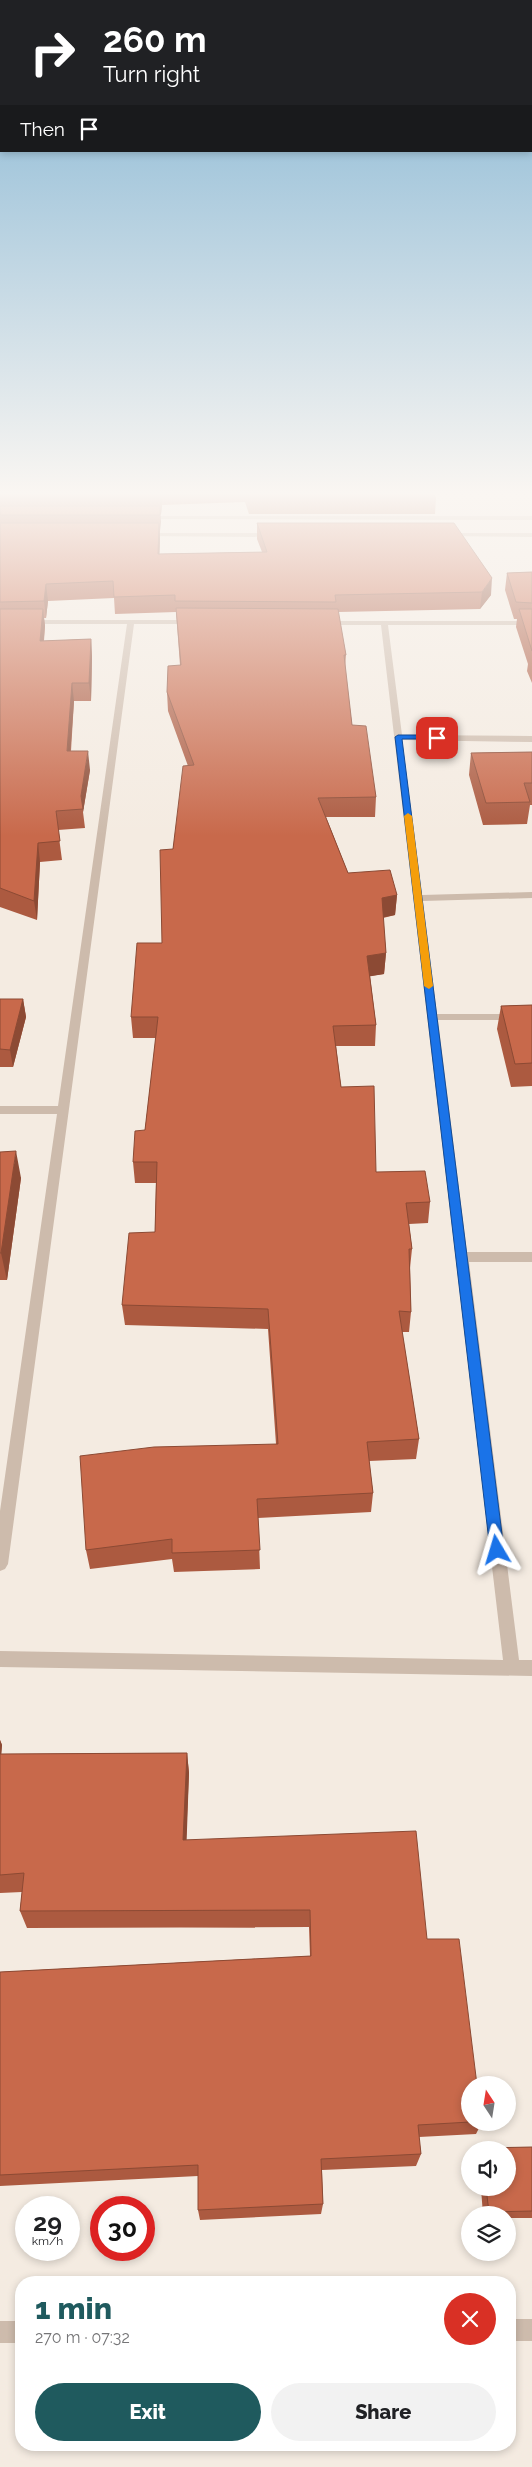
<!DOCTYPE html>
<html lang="en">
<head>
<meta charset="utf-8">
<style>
	body { margin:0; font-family:Raleway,sans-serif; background:#f2f2f2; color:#202124; height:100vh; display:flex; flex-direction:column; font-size:19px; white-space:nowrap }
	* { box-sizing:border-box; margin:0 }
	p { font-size:16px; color:#757577 }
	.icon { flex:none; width:28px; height:28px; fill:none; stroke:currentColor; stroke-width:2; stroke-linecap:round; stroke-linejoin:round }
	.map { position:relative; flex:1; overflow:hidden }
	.details { position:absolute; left:15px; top:2276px; width:501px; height:175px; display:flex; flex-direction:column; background:#fff; border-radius:20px; box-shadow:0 2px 8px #0003 }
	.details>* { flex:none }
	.banner { position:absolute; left:0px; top:0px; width:532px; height:152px; box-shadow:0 2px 8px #0003; background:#202124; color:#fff; overflow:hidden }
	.needle { width:32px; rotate:348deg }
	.buttons { position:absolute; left:461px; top:2076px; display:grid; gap:10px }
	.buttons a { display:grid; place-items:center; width:55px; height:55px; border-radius:50%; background:#fff; box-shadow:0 2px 8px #0003; font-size:25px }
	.speed { position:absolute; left:15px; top:2196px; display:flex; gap:10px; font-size:25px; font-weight:700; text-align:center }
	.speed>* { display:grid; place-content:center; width:65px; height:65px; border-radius:50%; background:#fff; box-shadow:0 2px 8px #0003; line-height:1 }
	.speed small { font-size:12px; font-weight:400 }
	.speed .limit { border:8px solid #d22; background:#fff; color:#111 }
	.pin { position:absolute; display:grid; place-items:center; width:42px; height:42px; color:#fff; margin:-21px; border-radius:10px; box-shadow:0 2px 8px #0006 }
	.me { position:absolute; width:55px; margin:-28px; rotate:353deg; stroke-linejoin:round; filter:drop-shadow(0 0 4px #0008) }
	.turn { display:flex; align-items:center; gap:18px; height:105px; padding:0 20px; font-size:22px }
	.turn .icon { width:65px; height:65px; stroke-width:2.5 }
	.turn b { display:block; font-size:35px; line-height:42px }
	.then { display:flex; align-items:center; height:48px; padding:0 20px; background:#0003; gap:10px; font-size:19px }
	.round { display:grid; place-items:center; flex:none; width:52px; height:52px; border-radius:26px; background:#f2f2f2 }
	.head { display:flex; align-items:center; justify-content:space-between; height:85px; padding:0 20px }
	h1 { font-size:30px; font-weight:800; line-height:38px; color:#1f5a5e }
	.cta { display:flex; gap:10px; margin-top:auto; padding:10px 20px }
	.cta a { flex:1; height:58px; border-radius:30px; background:#1f5a5e; color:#fff; font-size:20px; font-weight:800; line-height:58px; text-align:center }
	.cta a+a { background:#f2f2f2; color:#202124 }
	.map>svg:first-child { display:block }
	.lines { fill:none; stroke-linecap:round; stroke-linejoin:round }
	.minor { fill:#cdbbac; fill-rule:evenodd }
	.tertiary { fill:#cdbbac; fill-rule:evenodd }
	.wall { fill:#ac5a40 }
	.shaded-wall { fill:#8c4a34 }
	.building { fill:#c8694b; stroke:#8c4a34 }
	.route { fill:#1a73e8; stroke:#114b97 }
	.slow { fill:#f59e0b }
</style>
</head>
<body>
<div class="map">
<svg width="532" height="2467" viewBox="0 0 532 2467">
	<rect width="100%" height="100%" fill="#f4ebe1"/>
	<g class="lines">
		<path class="minor" d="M0 620H192L196 622 192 624H134L8 1564 5 1569 0 1571V1511L57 1114H0V1106H58L127 624H0Z
			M322 621H532V625H388L402 735 532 736V742L402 740 422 895 532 892V898L423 901 437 1014H532V1020H438L467 1252H532V1262H469L519 1660H532V1676L0 1667V1651L503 1660 381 625H325L321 623Z
			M510 2319H532V2341H510Z
			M0 2321H21V2343H0Z"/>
		<path class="tertiary" d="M145 516H532V520L143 519 142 518Z
			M142 533H272L275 535 272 537 140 536 139 535Z
			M445 533H532V537L443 536V534Z"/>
	</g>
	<path class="wall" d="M0 491H431L436 498 435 514H249L245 502 162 505 161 514H160V531L159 554 262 552 257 539V523L491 595 480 609 338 612 346 655 345 668 352 725 376 797 375 817H326L348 873 397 895 395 915 383 918 386 953 384 974 370 976 376 1025 375 1046H336L341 1087 376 1172 430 1202 428 1223 409 1224 412 1249 410 1268 411 1312 409 1332H402L419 1439 416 1459 369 1461 373 1493 371 1512 258 1518 260 1569 174 1572 172 1559 90 1569 86 1550 276 1444 268 1329 125 1325 122 1305 155 1232 156 1183H135L133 1162 145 1130 156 1038H133L131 1017 162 943 173 849 188 766 168 711 167 692 180 665 176 612 115 614 114 598 48 601 46 618H44L45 626 44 641 91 639 92 657 91 701H74L71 751 90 770 83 812 85 828 58 830 62 860 40 862 37 920 0 907Z
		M532 572V683L527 671 528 664 516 627 517 619H514L505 590 507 573Z
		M532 752V805H530L527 824 483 825 469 775 471 753Z
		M0 999H23L26 1017 13 1067H0Z
		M532 1005V1086L511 1087 497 1029 501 1006Z
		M0 1152 21 1178 7 1280H0Z
		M0 1740 2 1745 1 1754 187 1753 189 1773 186 1840 427 1939 470 2122H482L476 2134 419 2137 421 2154 416 2166 322 2170 323 2204 321 2214 200 2220 198 2210V2176L0 2186V1972L310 1956 309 1927 27 1928 20 1911 22 1892 0 1893Z
		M532 2147V2218H508V2215H483L481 2188H508V2150H481L483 2148Z"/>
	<path class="shaded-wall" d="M161 491 162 505 161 514 160 498Z
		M160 506 161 522 160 531Z
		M159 523 160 539 159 571 158 554Z
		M492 578 491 595 480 609 482 592Z
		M46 584 48 601 46 618 44 601Z
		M43 609 45 626 42 658 40 641Z
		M91 639 92 657 91 701 89 683Z
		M72 683 74 701 69 770 67 751Z
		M88 751 90 770 83 812 81 796Z
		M38 843 40 862 37 920 34 901Z
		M397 895 395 915 380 918 382 898Z
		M386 953 384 974 366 977 367 956Z
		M23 999 26 1017 13 1067 10 1050Z
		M16 1151 21 1178 7 1280 1 1253Z
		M0 1740 2 1745 0 1772Z
		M187 1753 189 1773 186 1858 183 1840Z"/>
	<path class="building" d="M0 491H161L160 498H0Z
		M247 491H431L436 498H249Z
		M0 506H160V515H0Z
		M0 523H159L158 554 267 552 257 523H454L492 578 482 592 335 595 336 602 175 601V595L114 597 113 581 46 584 44 601 0 602Z
		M532 572V603L516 602 507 573Z
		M176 608 338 609 346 655H344L352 725 366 726 376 797 318 798 348 873 390 870 397 895 382 898 386 953 367 956 376 1025 333 1026 341 1087 374 1086 376 1172 425 1171 430 1202 406 1203 412 1249H409L411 1312 399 1311 419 1439 367 1442 373 1493 257 1499 260 1550 172 1553V1539L86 1550 80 1456 154 1447 278 1444 268 1309 122 1305 129 1233 155 1232 157 1162H133L135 1131 145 1130 158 1017H131L137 943H162L160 850 173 849 183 766 194 765 167 692 168 666 181 665Z
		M0 609H43L40 641 91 639 89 683H72L67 751H88L81 796 83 809 56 811 60 841 38 843 34 901 0 888Z
		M519 609H532V651Z
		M532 752V783H524L530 802 486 803 471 753Z
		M0 999H23L10 1050 0 1049Z
		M532 1005V1063L515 1064 501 1006Z
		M16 1151 1 1253H0V1152Z
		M187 1753 183 1840 416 1831 427 1939H459L477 2085H470V2122L418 2125 421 2154 321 2159 323 2204 198 2210V2165L0 2175V1972L311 1956 310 1910 20 1911 24 1873 0 1875V1754Z
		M532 2147V2211L489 2212 486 2188H508V2150H483V2148Z"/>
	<linearGradient id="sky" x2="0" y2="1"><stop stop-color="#7eb2d2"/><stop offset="0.59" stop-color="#faf6f2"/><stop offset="1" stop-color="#faf6f2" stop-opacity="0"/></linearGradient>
	<rect width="532" height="836" fill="url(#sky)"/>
	<path class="route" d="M437 735 439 736V739H402L504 1550 502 1554 497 1556 492 1554 490 1550 395 737 398 735Z"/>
	<path class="slow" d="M408 813 412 816 433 986 429 989 424 986 404 816Z"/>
</svg>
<div class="buttons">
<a><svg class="needle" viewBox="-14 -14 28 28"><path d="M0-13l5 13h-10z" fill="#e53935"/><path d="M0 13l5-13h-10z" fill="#757577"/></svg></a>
<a><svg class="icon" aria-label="sound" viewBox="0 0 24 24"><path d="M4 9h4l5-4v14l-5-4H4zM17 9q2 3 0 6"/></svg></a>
<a><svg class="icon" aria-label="layers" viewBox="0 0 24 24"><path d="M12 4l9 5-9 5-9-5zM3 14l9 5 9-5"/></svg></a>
</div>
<div class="speed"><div>29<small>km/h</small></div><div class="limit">30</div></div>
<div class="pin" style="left:437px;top:738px;background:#d93025"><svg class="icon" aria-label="arrive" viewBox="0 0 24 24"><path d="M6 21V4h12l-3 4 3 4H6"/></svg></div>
<svg class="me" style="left:497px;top:1550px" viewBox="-20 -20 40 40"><path d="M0-17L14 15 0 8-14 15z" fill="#1a73e8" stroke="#fff" stroke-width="4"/></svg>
<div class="banner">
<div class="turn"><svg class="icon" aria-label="right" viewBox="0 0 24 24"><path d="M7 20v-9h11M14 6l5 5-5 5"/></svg><div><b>260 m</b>Turn right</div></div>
<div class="then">Then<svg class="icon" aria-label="arrive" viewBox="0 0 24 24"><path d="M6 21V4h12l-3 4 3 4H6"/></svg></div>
</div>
<section class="details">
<div class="head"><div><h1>1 min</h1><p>270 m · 07:32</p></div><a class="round" style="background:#d93025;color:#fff"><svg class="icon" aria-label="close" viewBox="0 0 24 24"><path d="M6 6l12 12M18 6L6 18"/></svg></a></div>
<div class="cta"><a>Exit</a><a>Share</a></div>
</section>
</div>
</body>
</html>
